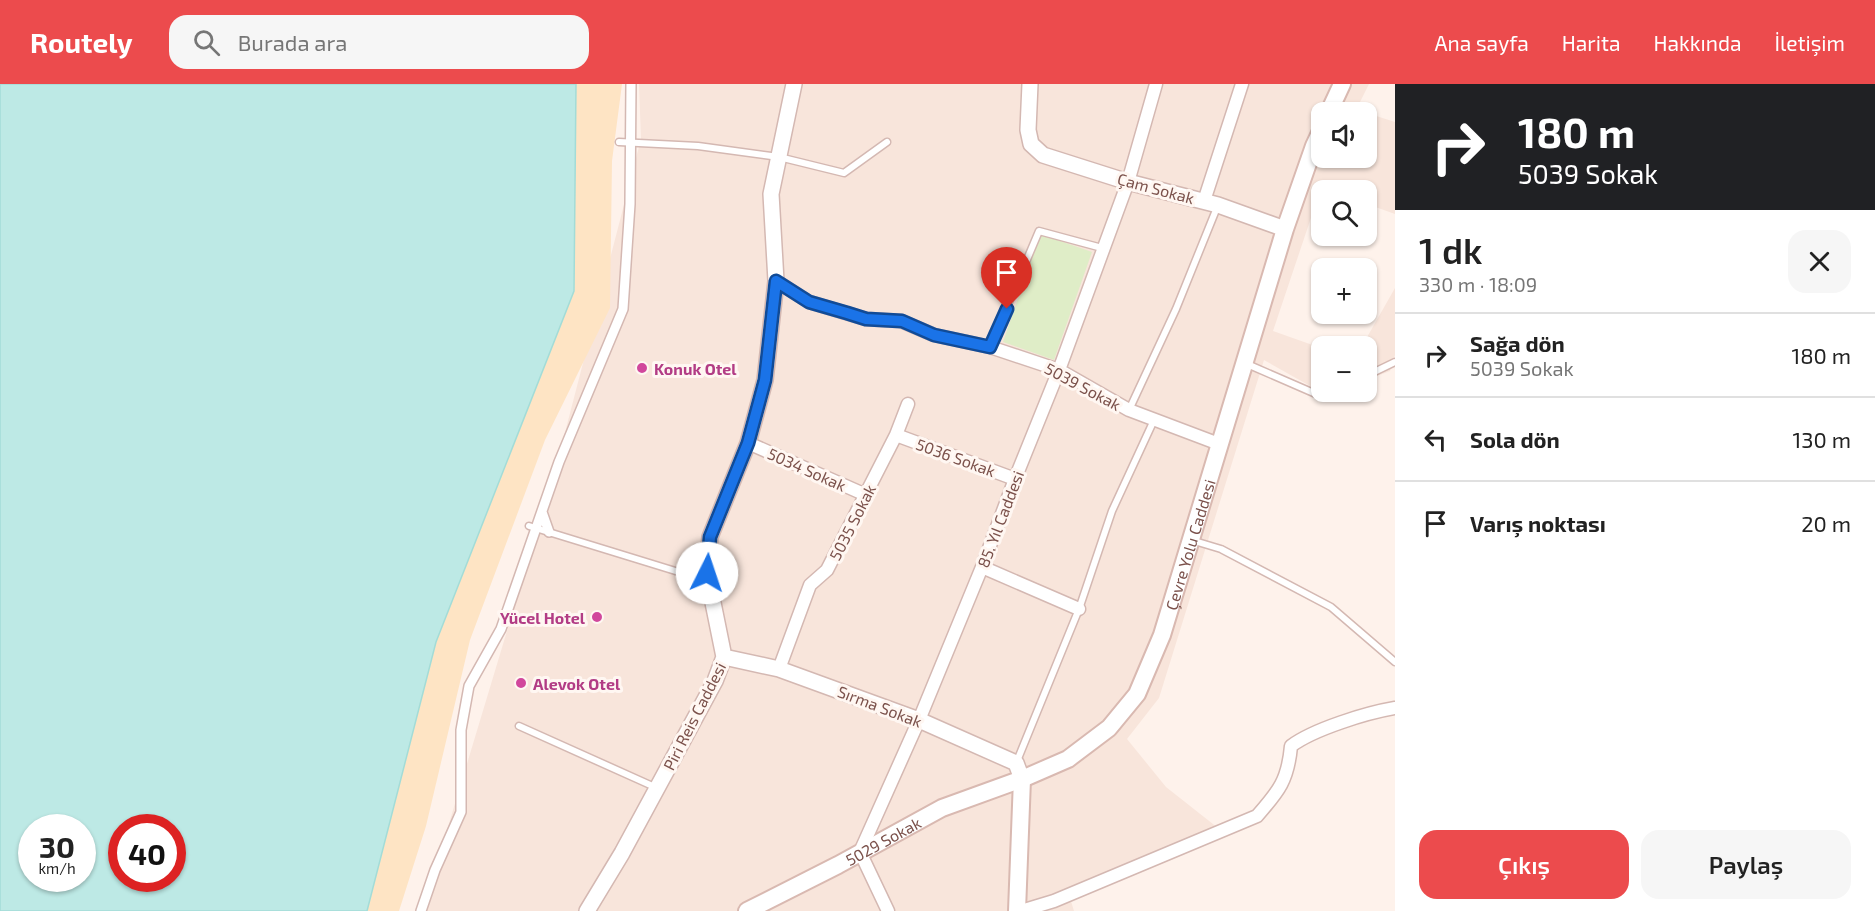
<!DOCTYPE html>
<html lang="tr">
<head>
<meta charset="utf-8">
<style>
	body { margin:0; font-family:"Exo 2",sans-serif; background:#f6f6f6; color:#222; height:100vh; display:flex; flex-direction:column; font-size:22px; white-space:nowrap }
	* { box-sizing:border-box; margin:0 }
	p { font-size:20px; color:#767676 }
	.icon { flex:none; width:33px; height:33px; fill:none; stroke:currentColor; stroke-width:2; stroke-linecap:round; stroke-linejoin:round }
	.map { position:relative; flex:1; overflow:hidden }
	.side { display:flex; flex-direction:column; background:#fff; width:480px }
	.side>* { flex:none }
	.guide { background:#202124; color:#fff; overflow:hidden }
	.fabs { position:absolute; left:1311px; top:18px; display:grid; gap:12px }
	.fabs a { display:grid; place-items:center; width:66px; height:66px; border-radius:12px; background:#fff; box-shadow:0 2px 4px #0004; font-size:30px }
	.speed { position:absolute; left:18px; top:730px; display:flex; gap:12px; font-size:30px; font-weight:700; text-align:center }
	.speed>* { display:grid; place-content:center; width:78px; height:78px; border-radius:50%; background:#fff; box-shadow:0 2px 4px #0004; line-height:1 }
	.speed small { font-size:15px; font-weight:400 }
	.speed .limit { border:9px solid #d22; background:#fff; color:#111 }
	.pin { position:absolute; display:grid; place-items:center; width:51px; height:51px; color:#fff; margin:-62px -26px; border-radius:50% 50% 50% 0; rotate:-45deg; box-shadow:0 0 6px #0007 }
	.pin .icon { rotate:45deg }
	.me { position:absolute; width:66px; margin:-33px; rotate:4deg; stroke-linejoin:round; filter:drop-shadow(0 0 4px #0008) }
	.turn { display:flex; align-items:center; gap:21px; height:126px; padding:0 24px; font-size:27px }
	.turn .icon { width:78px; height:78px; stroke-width:2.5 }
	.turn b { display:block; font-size:42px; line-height:51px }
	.round { display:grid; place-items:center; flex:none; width:63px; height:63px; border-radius:18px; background:#f6f6f6 }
	.overview { display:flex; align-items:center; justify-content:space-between; height:102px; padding:0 24px }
	h1 { font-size:36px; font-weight:600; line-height:45px }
	.primary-button { display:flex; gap:12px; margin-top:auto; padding:12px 24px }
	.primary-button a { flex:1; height:69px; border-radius:18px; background:#ec4b4d; color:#fff; font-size:24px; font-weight:600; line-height:69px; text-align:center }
	.primary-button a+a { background:#f6f6f6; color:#222 }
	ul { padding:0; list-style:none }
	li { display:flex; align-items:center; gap:18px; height:84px; padding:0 24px; border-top:2px solid #e0e0e0 }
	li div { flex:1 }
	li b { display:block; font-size:22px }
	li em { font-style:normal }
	header { display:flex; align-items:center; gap:36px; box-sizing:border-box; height:84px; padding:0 30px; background:#ec4b4d; color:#fff }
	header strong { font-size:28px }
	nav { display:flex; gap:33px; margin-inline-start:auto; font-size:21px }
	.search { width:420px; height:54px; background:#f6f6f6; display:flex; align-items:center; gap:15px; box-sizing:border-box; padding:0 21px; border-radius:18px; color:#767676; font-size:22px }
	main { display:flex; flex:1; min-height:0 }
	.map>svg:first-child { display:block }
	.residential { fill:#f8e5db }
	.green { fill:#dfedc7 }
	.sand { fill:#fee4c4 }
	.water { fill:#bde9e5; stroke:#a3dcd7; stroke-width:1.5; fill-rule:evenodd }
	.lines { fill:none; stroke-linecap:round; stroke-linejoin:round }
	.service-casing { stroke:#d4b8b2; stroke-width:9 }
	.pedestrian-casing { stroke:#d4b8b2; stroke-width:12 }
	.minor-casing { stroke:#d4b8b2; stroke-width:15 }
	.tertiary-casing { stroke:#d4b8b2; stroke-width:18 }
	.secondary-casing { stroke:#d9b9b1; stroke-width:20 }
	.service { stroke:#fff; stroke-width:6 }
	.pedestrian { stroke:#fff; stroke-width:9 }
	.minor { stroke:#fff; stroke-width:12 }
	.tertiary { stroke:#fff; stroke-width:15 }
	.secondary { stroke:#fff; stroke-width:16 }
	.route-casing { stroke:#114b97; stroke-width:15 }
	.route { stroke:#1a73e8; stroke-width:10 }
	.hotel-dot { fill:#d1479c; stroke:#fff7f2; stroke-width:2 }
	.labels { text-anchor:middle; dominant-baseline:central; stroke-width:6; stroke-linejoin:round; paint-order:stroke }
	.street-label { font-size:16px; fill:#7b514b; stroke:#fff7f2 }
	.hotel-label { font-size:16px; font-weight:bold; fill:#b23c85; stroke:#fff7f2; text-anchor:start }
</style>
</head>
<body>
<header>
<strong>Routely</strong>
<div class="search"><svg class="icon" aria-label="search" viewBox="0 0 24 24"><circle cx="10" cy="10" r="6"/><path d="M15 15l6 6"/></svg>Burada ara</div>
<nav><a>Ana sayfa</a><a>Harita</a><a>Hakkında</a><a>İletişim</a></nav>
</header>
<main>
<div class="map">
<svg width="1395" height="827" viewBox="0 0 1395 827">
	<rect width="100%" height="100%" fill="#fef2eb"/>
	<path class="residential" d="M639 0H1369L1356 26 1363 28H1322V74H1366L1367 29 1395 38V130L1367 120 1366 106H1328L1321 104 1273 247 1321 264 1322 308H1339L1328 312 1264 276 1159 614 1127 655 1166 703 1218 744 1070 814 1074 827H419L435 786 554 391 641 55Z
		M1395 204V271L1390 287 1367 296 1366 262H1362Z"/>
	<path class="green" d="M1040 150 1092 168 1054 276 1003 258Z"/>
	<path class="sand" d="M576 0H622L612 77 610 224 545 356 470 556 426 742 399 827H367L436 558 574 207Z"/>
	<path class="water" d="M0 0H576L574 207 436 558 367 827H0ZM32 744H82V795H32ZM122 744H172V795H122Z"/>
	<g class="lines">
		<g class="service-casing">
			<path id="service" d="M619 58 698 62 779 73 844 89 887 58
				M990 263 1039 147 1102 164
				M1247 280 1316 310H1327L1335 308
				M1366 292 1395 278
				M1129 326 1176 225 1218 121
				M529 442 708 497
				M1191 456 1221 465 1331 523 1395 578
				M519 642 657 704
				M1017 677 1079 525 1112 427 1154 336"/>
		</g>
		<g class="pedestrian-casing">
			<path id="pedestrian" d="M542 428 549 448
				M421 827 435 786 461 728V646L469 602 501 545 559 378 623 225 630 120 631 0"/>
		</g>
		<g class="minor-casing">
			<path id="minor" d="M1204 117 1242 0
				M776 197 809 218 866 235 901 237 934 251 990 263 1059 286 1129 326 1219 360
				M896 351 1015 395
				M748 359 866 411
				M982 483 1079 525
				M779 585 810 501 827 486 896 351 908 320
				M888 827 860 768 919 636 982 483 1015 395 1059 286 1128 98 1156 0
				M1021 827 1054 817 1257 732C1279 707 1288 696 1291 662 1314 645 1366 629 1395 624"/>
		</g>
		<g class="tertiary-casing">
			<path id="tertiary" d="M1030 0 1028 46 1031 60 1043 71 1128 98 1218 121 1285 145
				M724 573 779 585 919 636 1016 679 1022 695
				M587 827 622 769 715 597 724 573 707 489 710 453 748 359 765 296 776 197 771 110 794 0"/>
		</g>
		<g class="secondary-casing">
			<g id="secondary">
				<path d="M1329 28 1342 0"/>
				<path id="s1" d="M747 827 838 781 942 724 1022 695 1068 675 1109 644 1137 610 1162 551 1285 145 1314 62 1322 45"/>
				<path d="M1017 827 1022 695"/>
			</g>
		</g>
		<use href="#service" class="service"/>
		<use href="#pedestrian" class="pedestrian"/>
		<use href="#minor" class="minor"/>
		<use href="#tertiary" class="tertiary"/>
		<use href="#secondary" class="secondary"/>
	</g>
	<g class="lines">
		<g class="route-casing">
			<path id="route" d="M707 489 710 453 748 359 765 296 776 197 809 218 847 229 866 235 902 237 934 251 990 263 1007 225"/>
		</g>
		<use href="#route" class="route"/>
	</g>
	<g class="hotel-dot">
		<circle cx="642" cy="284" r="6"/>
		<circle cx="597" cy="533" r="6"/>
		<circle cx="521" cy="599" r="6"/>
	</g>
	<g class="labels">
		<g class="street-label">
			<text transform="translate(1156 104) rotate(15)">Çam Sokak</text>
			<text transform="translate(1083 302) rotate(28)">5039 Sokak</text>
			<text transform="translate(956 373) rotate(20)">5036 Sokak</text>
			<text transform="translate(807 385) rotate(24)">5034 Sokak</text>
			<text transform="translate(1000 435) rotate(-69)">85. Yıl Caddesi</text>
			<text transform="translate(852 438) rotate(-63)">5035 Sokak</text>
			<text stroke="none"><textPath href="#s1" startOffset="610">Çevre Yolu Caddesi</textPath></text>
			<text transform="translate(880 622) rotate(21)">Sırma Sokak</text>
			<text transform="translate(694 632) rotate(-63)">Piri Reis Caddesi</text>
			<text stroke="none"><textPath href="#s1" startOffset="153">5029 Sokak</textPath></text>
		</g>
		<g class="hotel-label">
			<text x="654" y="284">Konuk Otel</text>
			<text x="585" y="533" text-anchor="end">Yücel Hotel</text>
			<text x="533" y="599">Alevok Otel</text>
		</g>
	</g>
</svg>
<div class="fabs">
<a><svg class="icon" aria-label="sound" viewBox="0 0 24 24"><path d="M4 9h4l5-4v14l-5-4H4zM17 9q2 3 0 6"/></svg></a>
<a><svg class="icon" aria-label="search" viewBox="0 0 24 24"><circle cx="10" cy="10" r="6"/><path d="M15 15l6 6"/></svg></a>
<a>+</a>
<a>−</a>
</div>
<div class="speed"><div>30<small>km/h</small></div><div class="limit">40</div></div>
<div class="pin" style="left:1007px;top:225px;background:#d93025"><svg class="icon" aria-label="arrive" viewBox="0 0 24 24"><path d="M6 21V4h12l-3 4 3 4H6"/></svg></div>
<svg class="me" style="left:707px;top:489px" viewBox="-20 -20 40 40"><circle r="19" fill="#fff"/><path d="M0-13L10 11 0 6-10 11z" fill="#1a73e8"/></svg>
</div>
<section class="side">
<div class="guide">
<div class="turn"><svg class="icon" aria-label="right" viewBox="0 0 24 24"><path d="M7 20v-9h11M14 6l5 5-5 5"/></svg><div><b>180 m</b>5039 Sokak</div></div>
</div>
<div class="overview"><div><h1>1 dk</h1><p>330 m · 18:09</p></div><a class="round"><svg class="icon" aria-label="close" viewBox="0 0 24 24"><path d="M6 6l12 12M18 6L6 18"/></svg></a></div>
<ul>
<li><svg class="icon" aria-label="right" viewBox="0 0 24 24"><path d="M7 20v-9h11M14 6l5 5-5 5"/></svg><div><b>Sağa dön</b><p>5039 Sokak</p></div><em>180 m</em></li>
<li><svg class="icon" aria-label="left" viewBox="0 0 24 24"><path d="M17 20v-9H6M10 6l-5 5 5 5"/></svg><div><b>Sola dön</b></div><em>130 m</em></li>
<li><svg class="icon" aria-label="arrive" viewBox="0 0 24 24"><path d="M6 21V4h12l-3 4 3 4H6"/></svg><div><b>Varış noktası</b></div><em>20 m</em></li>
</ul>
<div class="primary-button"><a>Çıkış</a><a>Paylaş</a></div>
</section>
</main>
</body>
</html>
